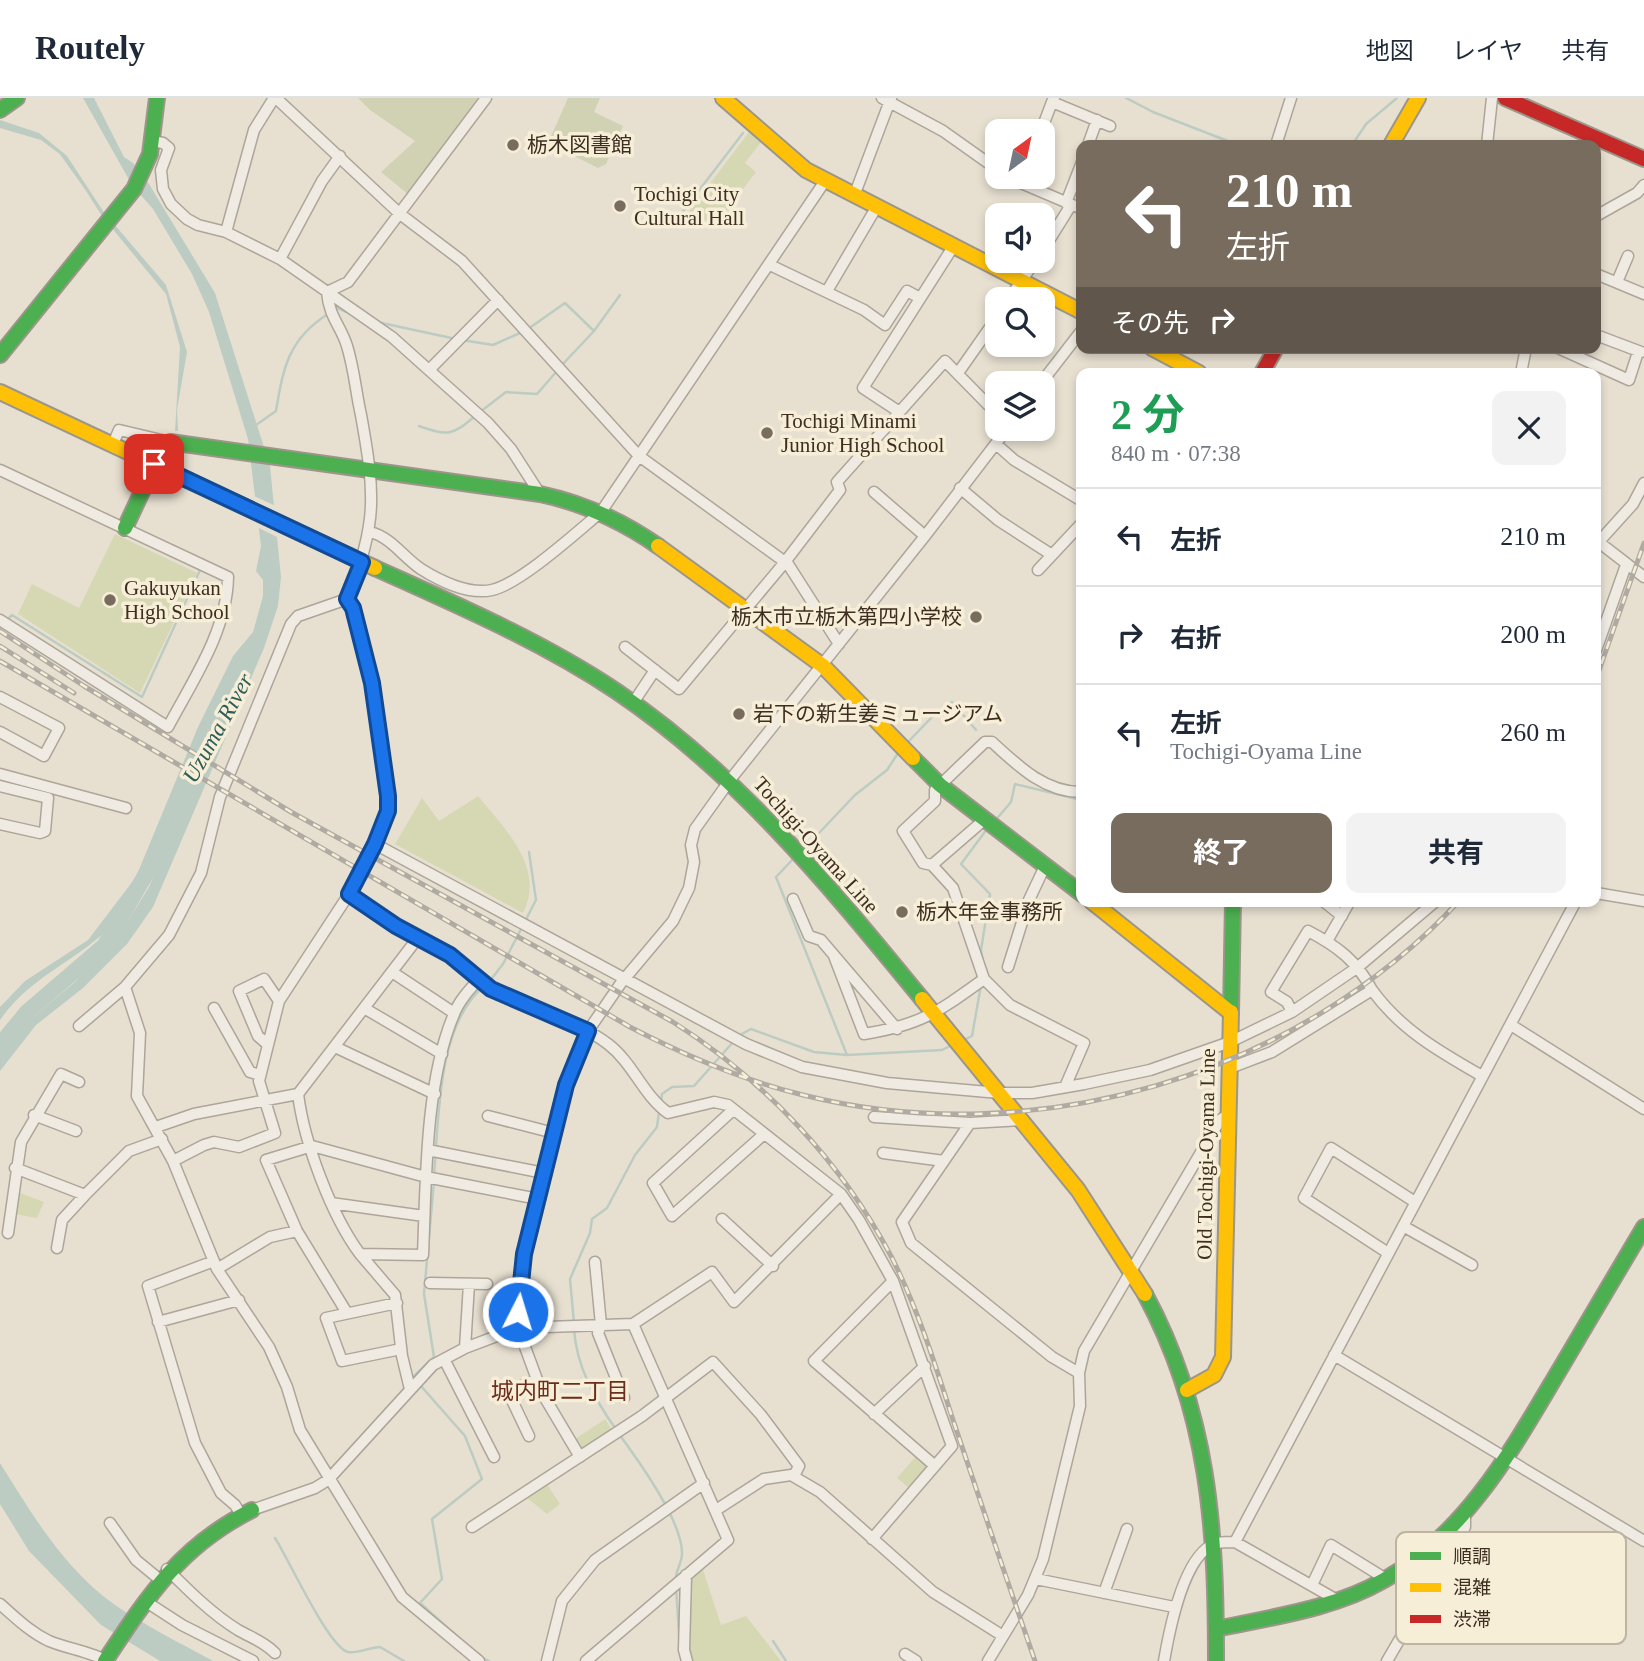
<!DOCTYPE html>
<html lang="ja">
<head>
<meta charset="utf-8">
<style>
	body { margin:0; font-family:"Times New Roman","Noto Sans JP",serif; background:#f2f2f3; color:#1f2937; height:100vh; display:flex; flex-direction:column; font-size:26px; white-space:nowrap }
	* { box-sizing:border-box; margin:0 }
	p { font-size:23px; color:#747a83 }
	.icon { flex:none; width:38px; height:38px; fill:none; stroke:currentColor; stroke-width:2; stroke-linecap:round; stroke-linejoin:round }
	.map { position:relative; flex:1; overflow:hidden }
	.side { position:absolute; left:1076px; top:270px; width:525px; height:539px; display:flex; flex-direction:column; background:#fff; border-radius:14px; box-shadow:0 4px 10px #0003 }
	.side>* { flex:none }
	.top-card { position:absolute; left:1076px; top:42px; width:525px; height:214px; border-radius:14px; box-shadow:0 4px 10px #0003; background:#786c5e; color:#fff; overflow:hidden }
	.needle { width:46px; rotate:33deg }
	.fabs { position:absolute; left:985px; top:21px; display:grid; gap:14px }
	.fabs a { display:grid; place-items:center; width:70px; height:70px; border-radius:14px; background:#fff; box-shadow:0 4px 10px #0003; font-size:35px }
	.pin { position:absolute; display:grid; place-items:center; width:60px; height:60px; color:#fff; margin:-30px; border-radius:14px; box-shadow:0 4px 10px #0006 }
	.me { position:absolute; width:77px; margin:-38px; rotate:5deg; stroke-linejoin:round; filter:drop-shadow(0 0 5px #0008) }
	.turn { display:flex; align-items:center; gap:24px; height:147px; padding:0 35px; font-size:32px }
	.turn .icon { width:91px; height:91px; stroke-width:2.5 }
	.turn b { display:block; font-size:49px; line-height:60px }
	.then { display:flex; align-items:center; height:66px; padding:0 35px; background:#0003; gap:14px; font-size:26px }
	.round { display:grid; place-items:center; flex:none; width:74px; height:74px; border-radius:14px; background:#f2f2f3 }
	.head { display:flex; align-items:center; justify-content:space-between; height:119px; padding:0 35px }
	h1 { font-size:42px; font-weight:700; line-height:52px; color:#1e9e55 }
	.primary-button { display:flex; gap:14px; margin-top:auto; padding:14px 35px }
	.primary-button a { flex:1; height:80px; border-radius:14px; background:#786c5e; color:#fff; font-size:28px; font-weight:700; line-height:80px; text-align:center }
	.primary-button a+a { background:#f2f2f3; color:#1f2937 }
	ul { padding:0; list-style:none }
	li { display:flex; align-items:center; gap:21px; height:98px; padding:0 35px; border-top:2px solid #e0e1e3 }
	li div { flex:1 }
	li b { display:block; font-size:26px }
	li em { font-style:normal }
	header { display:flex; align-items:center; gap:42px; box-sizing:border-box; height:98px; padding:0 35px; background:#fff; border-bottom:2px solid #e0e1e3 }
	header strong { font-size:33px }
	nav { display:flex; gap:38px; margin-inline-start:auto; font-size:24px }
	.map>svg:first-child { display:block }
	.green { fill:#d6d7b3 }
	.cemetery { fill:#d1d1b3 }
	.water { fill:#bcccc2 }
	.pier { fill:#e7e0d1 }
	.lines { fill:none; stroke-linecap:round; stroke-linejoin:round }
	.stream { stroke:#bcccc2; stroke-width:2.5 }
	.river { stroke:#bcccc2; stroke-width:16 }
	.street-casing { stroke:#ada599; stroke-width:13 }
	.fast-casing { stroke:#9c958a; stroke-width:18 }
	.slow-casing { stroke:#9c958a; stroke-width:18 }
	.jam-casing { stroke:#9c958a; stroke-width:18 }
	.street { stroke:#efebe3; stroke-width:10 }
	.fast { stroke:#4caf50; stroke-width:14 }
	.slow { stroke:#ffc107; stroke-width:14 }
	.jam { stroke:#c62828; stroke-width:14 }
	.rail-casing { stroke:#afaaa2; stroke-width:5 }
	.rail { stroke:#f7eed8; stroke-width:2.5; stroke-dasharray:8; stroke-linecap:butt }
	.route-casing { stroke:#114b97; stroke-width:18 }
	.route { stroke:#1a73e8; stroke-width:12 }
	.poi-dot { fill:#786c5e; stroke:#f7eed8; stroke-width:2.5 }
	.labels { text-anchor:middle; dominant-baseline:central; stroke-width:7; stroke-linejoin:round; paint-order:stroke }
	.poi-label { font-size:21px; fill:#3d2e20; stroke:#f7eed8; text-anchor:start }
	.street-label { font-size:21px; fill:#3d2e20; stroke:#f7eed8 }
	.water-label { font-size:23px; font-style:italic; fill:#2f5d5a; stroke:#f7eed8 }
	.neighbourhood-label { font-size:23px; fill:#6b2e1e; stroke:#f7eed8 }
	.key { fill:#f7eed8; stroke:#bfb4a1; stroke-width:2 }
	.key-label { font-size:19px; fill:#3d2e20 }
</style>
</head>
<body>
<header>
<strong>Routely</strong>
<nav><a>地図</a><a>レイヤ</a><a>共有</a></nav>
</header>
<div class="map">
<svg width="1644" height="1563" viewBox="0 0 1644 1563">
	<rect width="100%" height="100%" fill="#e7e0d1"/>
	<path class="green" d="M749 34 761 44 745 65 756 74 716 126 687 116Z
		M115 436 197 475 140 595 18 516 32 486 79 510Z
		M478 698C505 731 546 770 523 815L395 746 422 700 439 723Z
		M15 1093 44 1104 37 1120 15 1116Z
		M605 1321 612 1332 581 1353 574 1342Z
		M917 1357 930 1368 910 1391 897 1380Z
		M546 1385 560 1406 547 1416 526 1399Z
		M702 1469 721 1527 746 1518 781 1563H691L688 1553 689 1478Z"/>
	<path class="cemetery" d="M358 0H480L409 97 381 74 415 43 370 12Z
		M568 0H600L594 14 623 28 606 66 598 70 548 45Z"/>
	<path class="water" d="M83 0H94L124 59 133 65 149 86 215 195 270 368 281 479 278 508 264 550 153 809 127 846 83 890 36 927 0 973V947L75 884 128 823 149 789 212 642 220 614C177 674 165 759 121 817 87 860 34 873 0 922V909L25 883 88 842 136 779 198 629 233 558 253 534 263 498V482L256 473 261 448 248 341 209 214 192 176 153 111 132 87Z
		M0 22 39 35 67 58 103 113 166 187 187 254 177 312 178 333H175L180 249 166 196 102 118 65 60 41 42 0 30Z
		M0 1365C32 1416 64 1471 115 1507 146 1528 180 1545 213 1563H160L101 1527 29 1453 0 1406Z"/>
	<path class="pier" d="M252 397 280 410 283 442 255 428Z"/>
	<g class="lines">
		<path class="stream" d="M1126 0 1153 14 1238 47
			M1352 47 1366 26 1397 0
			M62 57 85 89
			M674 125 743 35
			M334 212 337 210 354 217
			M377 224 456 241
			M528 231 565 205 594 233 620 197
			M462 242 493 247 522 234
			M561 268 594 233
			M480 314 506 294 537 296 557 273
			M256 327 276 313C283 271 288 241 328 216
			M419 328C448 338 452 338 475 318
			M7 522 12 517 142 599 201 470
			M907 645 932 619 952 604 976 632
			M994 724 1011 704 1015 686 1077 701
			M803 752 855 697 887 672 900 652
			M795 759 776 779 847 957
			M984 871 981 852 990 796 961 766 987 731
			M489 884 503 866 536 802 529 754
			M738 938 751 931 814 954 847 957 942 952 952 947
			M964 942 972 938 981 887
			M661 1004 662 996 672 989 694 988 734 943
			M434 1077C439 1020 437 928 483 889
			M434 1083 424 1196 434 1259 413 1279 465 1338 482 1381 432 1421 442 1481 420 1505 469 1549
			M574 1225 570 1181 590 1135 592 1121 607 1110 635 1057 657 1029 659 1014
			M574 1232C577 1269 594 1300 615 1330
			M619 1336C638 1362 683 1424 682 1456 682 1465 675 1473 676 1482
			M275 1440C288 1460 329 1550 348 1554 356 1556 371 1549 380 1549L404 1563
			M676 1489 680 1552
			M773 1543 786 1563
			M479 1558 489 1563"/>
		<path class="river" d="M0 947 27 914 105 847 150 769 200 656 226 620"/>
		<g class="street-casing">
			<path id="street" d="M276 0 400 116 462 163 639 358 785 464
				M882 0 943 33 998 72
				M1054 0 1052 4 1110 28
				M1041 33 1052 4
				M152 43 163 45 169 50 161 72 163 91 171 106 187 121 198 127 226 134 280 161 392 239 488 325 511 351 540 396
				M1088 47 1097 22
				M1276 47 1291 0
				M1487 47 1492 0
				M1007 79 1082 111
				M854 98 891 0
				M1066 105 1082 64
				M1596 118 1637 95 1644 87
				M226 134 254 32 274 0
				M1043 152 1071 107
				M280 161 322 83 340 58
				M770 167 864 212 885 227 907 193 920 200
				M1596 176 1644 196
				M1617 184 1628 158
				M827 193 876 110
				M1009 201 1035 163
				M1596 237 1641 254
				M1558 250 1629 282 1638 254
				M431 270 498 202
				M958 275 998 218
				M1521 275 1526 250
				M1041 285 1082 232
				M898 313 863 290 953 149
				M113 346 119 332 170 344
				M996 346 1014 362 1082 403
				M0 372 228 479C227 533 193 582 168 629L0 522
				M960 390 998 422 1052 457
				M874 394 925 438
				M370 434C391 439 403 459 421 471 440 483 469 497 492 492 520 486 577 434 601 414L825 83
				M1596 442 1644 479
				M1596 447 1633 406 1644 385
				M786 463 839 546
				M1038 472 1082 425
				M347 501 298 518 291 526 220 699 201 775 169 837 125 889 140 935 137 998 173 1063 217 1171 269 1249 287 1289 300 1332 402 1499 479 1563
				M625 549 679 591 785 464 840 392 837 384 945 263 998 317
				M1596 552 1626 467
				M0 599 59 630 44 658 0 634
				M633 605 655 572
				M0 676 126 710
				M0 688 48 700 45 733 40 735 0 726
				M984 722 932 767 953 790 984 881 1010 907 1084 945 1065 989
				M375 746 746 946 802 969 887 985 999 995H1032L1084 986 1150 972 1230 944 1292 914 1358 869 1436 803
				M932 767 923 765 903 733 935 703V692L985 644H992C1017 667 1045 695 1082 694
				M1596 795 1644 803
				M349 796C381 820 416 836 450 857 465 867 476 882 492 891 529 913 574 920 608 946 633 965 643 997 668 1015L714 1004 728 1007 841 1096 859 1122 893 1183 952 1348 872 1441
				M793 801 809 838 821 842 897 931
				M1323 803 1342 818
				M1327 843 1350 803
				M834 858 864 936C921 927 938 914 984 881
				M1008 869 1029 802 1045 768
				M392 874 454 915
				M214 910 250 974 260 977
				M364 910 442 956
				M1292 914 1287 904 1271 894 1308 833C1337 848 1357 863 1372 892
				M1511 927 1644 1011
				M79 928 125 889
				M266 945 258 938 239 893 264 881 279 903
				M335 949 435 996
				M1230 970 1272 954 1372 892C1401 932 1440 954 1482 978
				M733 1012 653 1085 672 1118 763 1037
				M34 1017 76 1033
				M488 1018 554 1035
				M874 1019 970 1025
				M1022 1022 970 1025 902 1124 911 1145 1052 1259 1079 1275
				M156 1029 194 1016 298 996
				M428 1052 544 1075
				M883 1055 944 1063
				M173 1063 204 1047 214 1044 239 1049 275 1035 259 983 279 903 349 796 388 714 371 585 353 510 347 501C378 426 375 395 361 317 356 295 354 270 347 248 341 228 329 219 327 194L348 184 486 0
				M15 1070 85 1097
				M331 1105 424 1118
				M722 1121 773 1168
				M1403 1128 1472 1167
				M8 1135 21 1044 61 976 79 984
				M57 1150 62 1122 85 1097 129 1053 162 1041
				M1388 1155 1304 1100 1331 1050 1415 1104
				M360 1156C331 1117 304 1044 298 996L417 841
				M214 1163 148 1188 195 1345 221 1395 235 1407 241 1417
				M595 1164 601 1227 598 1235 624 1300
				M217 1171 270 1139 297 1133
				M893 1183 814 1263 935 1368
				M430 1185 487 1186
				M397 1205 326 1220 342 1263 401 1251
				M347 1215 297 1133 266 1062 312 1048 426 1079 538 1101
				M158 1224 239 1202
				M465 1250 469 1186
				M1334 1257 1644 1443
				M444 1261 494 1359
				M410 1291 402 1258 395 1197 360 1156 423 1157C426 1084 425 984 454 916 459 903 469 892 479 881
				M508 1294 529 1338
				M498 1299 537 1281
				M874 1316 925 1268
				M580 1359 542 1295 518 1230 524 1156 566 987 576 959 588 933 621 885 673 823 689 790 694 764 691 747 695 731 730 682 925 438 1007 331
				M252 1412 315 1390 328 1382 433 1267 465 1250 518 1230 633 1226 712 1174 734 1204 841 1096
				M716 1412 764 1381 791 1377 820 1394 933 1494 1003 1538
				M110 1425 136 1462 159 1481
				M472 1429 642 1318 713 1264 761 1317 799 1368 794 1378
				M1235 1444 1576 803
				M167 1471C189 1493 212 1516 238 1532 252 1540 263 1543 275 1555
				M686 1477 684 1552 687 1563
				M1036 1481 1174 1509
				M1312 1487 1331 1447 1386 1481
				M1104 1495 1127 1431
				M145 1503 182 1527 253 1563
				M0 1506C16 1520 30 1534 49 1543 68 1551 89 1553 107 1563
				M905 1556 916 1563
				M547 1563 562 1503 595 1462 704 1385
				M586 1563 728 1442 633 1226
				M988 1563 1028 1497 1043 1461 1080 1308 1079 1275 1084 1253 1220 1022 1229 1016
				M1164 1563C1169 1534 1184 1452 1218 1445 1223 1444 1230 1444 1235 1444L1337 1502
				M1387 1563 1465 1429V1418"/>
		</g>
		<g class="fast-casing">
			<path id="fast" d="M0 12 17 0
				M0 257 134 91 150 56 157 0
				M125 430 161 353 170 344 540 396C583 405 622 423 658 448
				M375 470C457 507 541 543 616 593 738 675 830 789 922 901
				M913 660 940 687 1082 796
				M1231 914 1233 803
				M1145 1196C1209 1315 1216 1430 1216 1563
				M1216 1531C1272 1519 1334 1511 1384 1482 1467 1435 1513 1350 1560 1271 1588 1224 1616 1176 1644 1129
				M105 1563C148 1498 180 1448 252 1412"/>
		</g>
		<g class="slow-casing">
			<path id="slow" d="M723 0 806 72 1082 214
				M1391 47 1418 0
				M1152 250 1199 275
				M0 294 375 470
				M658 448 823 568 913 660
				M1091 803 1231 915
				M922 901 1078 1092 1145 1196
				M1187 1292 1214 1277 1223 1259 1231 914"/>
		</g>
		<g class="jam-casing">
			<path id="jam" d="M1505 0 1644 61
				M1262 275 1276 250"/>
		</g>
		<use href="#street" class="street"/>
		<use href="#fast" class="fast"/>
		<use href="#slow" class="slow"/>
		<use href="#jam" class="jam"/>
		<g class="rail-casing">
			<path id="rail" d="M0 533 84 588 291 714 673 924C764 982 840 1062 891 1158 918 1211 935 1266 953 1322 980 1402 1007 1483 1035 1563
				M0 548 74 595
				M0 563 630 929C686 958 742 982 803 997 1034 1055 1297 978 1459 803
				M1596 581 1644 445"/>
		</g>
		<use href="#rail" class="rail"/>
	</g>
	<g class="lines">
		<g class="route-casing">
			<path id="route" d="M154 366 362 464 347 501 353 510 372 585 388 698V713L375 746 349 796 396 828 450 857 491 891 588 933 566 987 524 1156 518 1214"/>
		</g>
		<use href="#route" class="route"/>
	</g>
	<g class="poi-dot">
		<circle cx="513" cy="47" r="7"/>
		<circle cx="620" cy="108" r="7"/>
		<circle cx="767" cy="335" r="7"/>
		<circle cx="110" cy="502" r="7"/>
		<circle cx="976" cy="519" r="7"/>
		<circle cx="739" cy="616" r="7"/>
		<circle cx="902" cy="814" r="7"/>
	</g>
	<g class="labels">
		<g class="poi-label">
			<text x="527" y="47">栃木図書館</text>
			<text x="634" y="96">Tochigi City<tspan x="634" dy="24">Cultural Hall</tspan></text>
			<text x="781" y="323">Tochigi Minami<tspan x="781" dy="24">Junior High School</tspan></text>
			<text x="124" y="490">Gakuyukan<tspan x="124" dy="24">High School</tspan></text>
			<text x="962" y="519" text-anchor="end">栃木市立栃木第四小学校</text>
			<text x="753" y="616">岩下の新生姜ミュージアム</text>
			<text x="916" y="814">栃木年金事務所</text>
		</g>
		<g class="street-label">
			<text transform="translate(816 747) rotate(48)">Tochigi-Oyama Line</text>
			<text transform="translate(1206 1056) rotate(-89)">Old Tochigi-Oyama Line</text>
		</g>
		<g class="water-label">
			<text transform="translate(218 630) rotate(-61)">Uzuma River</text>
		</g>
		<g class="neighbourhood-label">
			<text x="560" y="1293">城内町二丁目</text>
		</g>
	</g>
	<rect x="1396" y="1434" width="230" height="112" rx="10" class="key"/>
	<rect x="1410" y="1454" width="31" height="8" fill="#4caf50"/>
	<rect x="1410" y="1485" width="31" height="9" fill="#ffc107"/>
	<rect x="1410" y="1517" width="31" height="8" fill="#c62828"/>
	<g class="key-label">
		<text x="1453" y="1465">順調</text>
		<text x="1453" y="1496">混雑</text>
		<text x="1453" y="1528">渋滞</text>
	</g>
</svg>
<div class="fabs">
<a><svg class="needle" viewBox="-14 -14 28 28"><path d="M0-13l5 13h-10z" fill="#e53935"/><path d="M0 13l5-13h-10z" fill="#747a83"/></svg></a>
<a><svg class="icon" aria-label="sound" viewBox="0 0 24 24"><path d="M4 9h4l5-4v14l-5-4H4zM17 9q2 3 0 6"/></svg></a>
<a><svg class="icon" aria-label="search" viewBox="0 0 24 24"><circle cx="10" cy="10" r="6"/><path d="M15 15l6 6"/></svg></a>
<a><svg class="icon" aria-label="layers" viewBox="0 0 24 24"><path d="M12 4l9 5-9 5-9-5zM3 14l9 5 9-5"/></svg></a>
</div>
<div class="pin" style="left:154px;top:366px;background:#d93025"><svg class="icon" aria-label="arrive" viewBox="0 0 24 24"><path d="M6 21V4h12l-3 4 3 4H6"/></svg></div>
<svg class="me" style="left:518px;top:1214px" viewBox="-20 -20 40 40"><circle r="17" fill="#1a73e8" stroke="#fff" stroke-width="3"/><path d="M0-11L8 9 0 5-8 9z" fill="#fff"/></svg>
<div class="top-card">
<div class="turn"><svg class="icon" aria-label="left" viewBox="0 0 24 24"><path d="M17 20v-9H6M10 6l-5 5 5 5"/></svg><div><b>210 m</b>左折</div></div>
<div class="then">その先<svg class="icon" aria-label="right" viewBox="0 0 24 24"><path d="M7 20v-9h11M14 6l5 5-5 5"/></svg></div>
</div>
<section class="side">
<div class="head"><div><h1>2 分</h1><p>840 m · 07:38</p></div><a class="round"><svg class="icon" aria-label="close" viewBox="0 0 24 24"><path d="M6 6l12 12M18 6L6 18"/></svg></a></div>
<ul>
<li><svg class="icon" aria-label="left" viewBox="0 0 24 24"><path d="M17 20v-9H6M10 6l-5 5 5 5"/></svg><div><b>左折</b></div><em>210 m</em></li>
<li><svg class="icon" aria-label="right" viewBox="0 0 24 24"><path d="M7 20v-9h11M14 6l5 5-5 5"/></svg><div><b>右折</b></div><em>200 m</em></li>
<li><svg class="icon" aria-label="left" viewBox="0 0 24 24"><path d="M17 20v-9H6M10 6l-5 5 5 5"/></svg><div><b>左折</b><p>Tochigi-Oyama Line</p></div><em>260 m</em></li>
</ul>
<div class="primary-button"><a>終了</a><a>共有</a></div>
</section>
</div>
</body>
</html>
